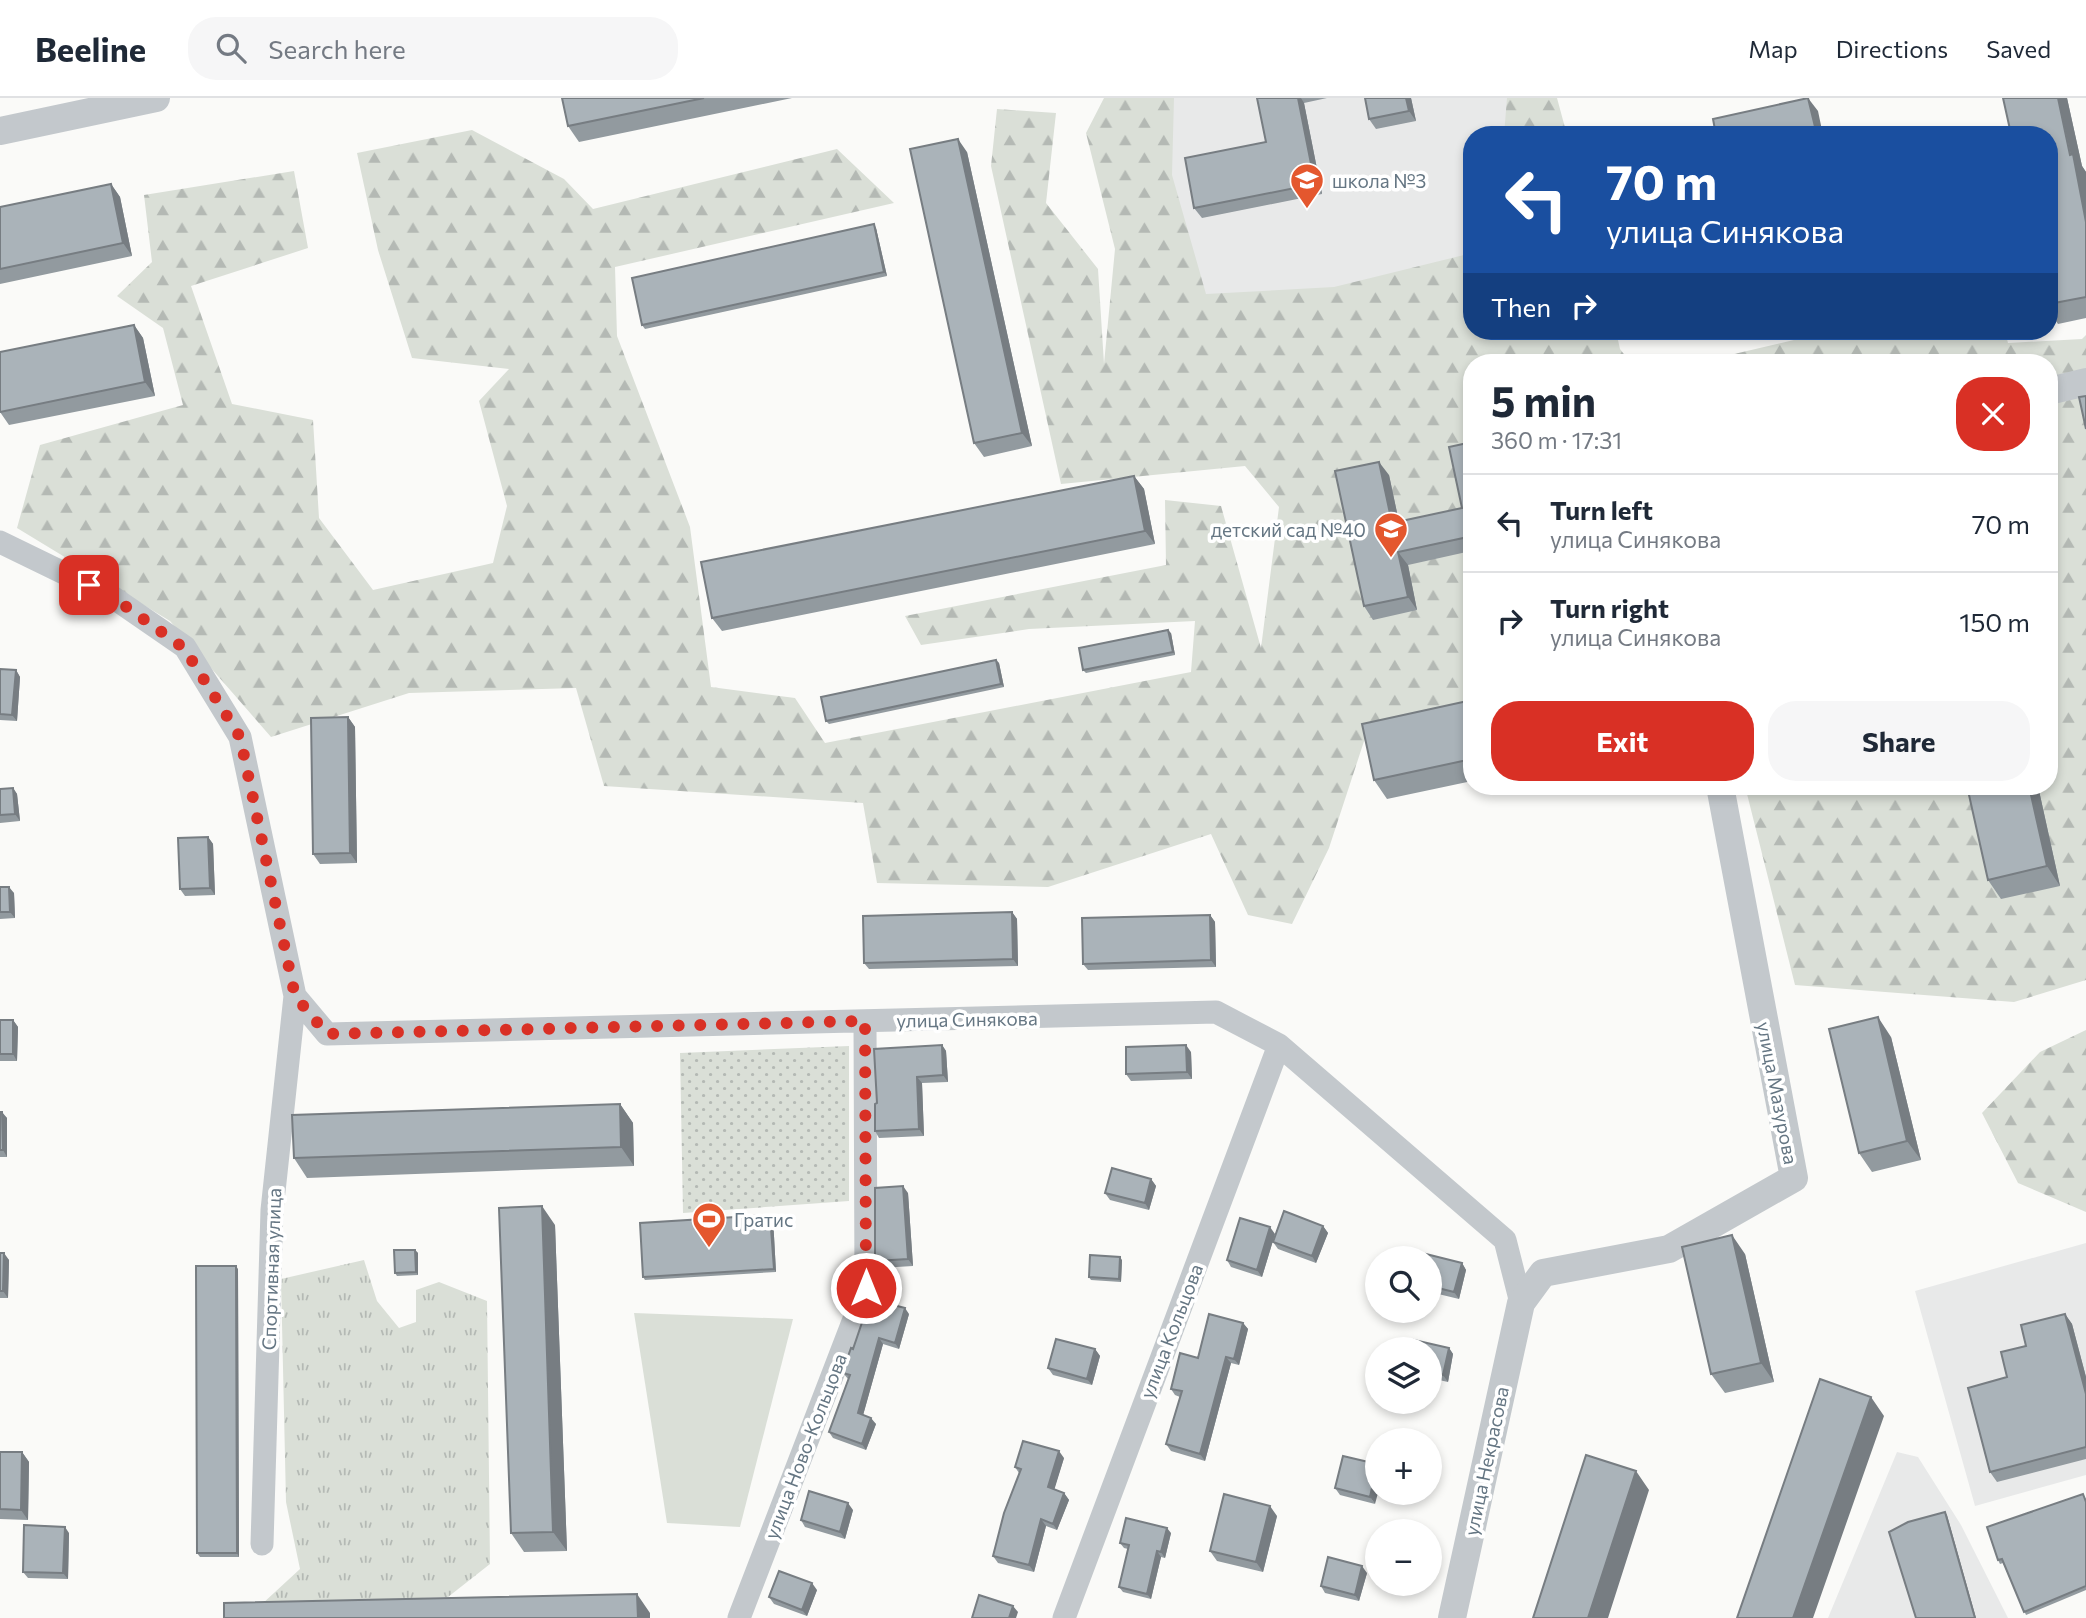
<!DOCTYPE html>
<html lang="en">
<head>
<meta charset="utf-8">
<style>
	body { margin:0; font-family:Commissioner,sans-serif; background:#f6f6f7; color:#1f2937; height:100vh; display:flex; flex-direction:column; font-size:26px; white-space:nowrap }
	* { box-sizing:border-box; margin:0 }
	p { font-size:23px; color:#747a83 }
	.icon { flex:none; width:38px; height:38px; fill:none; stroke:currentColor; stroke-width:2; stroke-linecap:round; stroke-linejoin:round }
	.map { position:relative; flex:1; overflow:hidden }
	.drawer { position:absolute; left:1463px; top:256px; width:595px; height:441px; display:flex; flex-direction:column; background:#fff; border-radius:28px; box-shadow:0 4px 10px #0003 }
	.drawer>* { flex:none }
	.hud { position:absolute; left:1463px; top:28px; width:595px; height:214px; border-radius:28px; box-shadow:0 4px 10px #0003; background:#1a4fa0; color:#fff; overflow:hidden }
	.fabs { position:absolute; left:1365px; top:1148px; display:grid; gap:14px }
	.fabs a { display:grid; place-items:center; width:77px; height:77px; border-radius:50%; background:#fff; box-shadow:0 4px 10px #0003; font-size:35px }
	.pin { position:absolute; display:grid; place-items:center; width:60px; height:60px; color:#fff; margin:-30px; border-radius:14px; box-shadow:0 4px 10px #0006 }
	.me { position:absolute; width:77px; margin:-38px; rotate:0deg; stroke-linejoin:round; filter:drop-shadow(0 0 5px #0008) }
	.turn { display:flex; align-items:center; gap:24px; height:147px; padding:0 28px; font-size:32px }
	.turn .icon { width:91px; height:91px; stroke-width:2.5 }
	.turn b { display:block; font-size:49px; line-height:60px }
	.then { display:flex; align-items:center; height:66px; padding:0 28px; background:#0003; gap:14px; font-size:26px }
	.round { display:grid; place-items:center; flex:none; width:74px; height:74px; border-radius:28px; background:#f6f6f7 }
	.overview { display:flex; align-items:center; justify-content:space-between; height:119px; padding:0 28px }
	h1 { font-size:42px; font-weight:700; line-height:52px }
	.button { display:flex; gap:14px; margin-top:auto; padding:14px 28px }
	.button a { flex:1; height:80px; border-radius:28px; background:#d93025; color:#fff; font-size:28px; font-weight:700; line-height:80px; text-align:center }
	.button a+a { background:#f6f6f7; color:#1f2937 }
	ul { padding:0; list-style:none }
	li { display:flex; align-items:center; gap:21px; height:98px; padding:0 28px; border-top:2px solid #e0e1e3 }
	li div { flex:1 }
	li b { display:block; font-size:26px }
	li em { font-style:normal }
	header { display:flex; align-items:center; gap:42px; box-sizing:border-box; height:98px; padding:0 35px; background:#fff; border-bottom:2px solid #e0e1e3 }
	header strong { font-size:33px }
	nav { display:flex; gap:38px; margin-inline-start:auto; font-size:24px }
	.search { width:490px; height:63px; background:#f6f6f7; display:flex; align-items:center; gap:18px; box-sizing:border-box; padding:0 24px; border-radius:28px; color:#747a83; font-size:26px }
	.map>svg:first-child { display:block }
	.built { fill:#e8e9e9 }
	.grass { fill:url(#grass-tufts) }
	.forest { fill:url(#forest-firs) }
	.park { fill:url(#park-dots) }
	.pitch { fill:#dadfd7 }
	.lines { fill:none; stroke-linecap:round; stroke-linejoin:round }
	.minor { stroke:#c3c8cc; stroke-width:23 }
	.tertiary { stroke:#c3c8cc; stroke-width:28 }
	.wall { fill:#929a9f }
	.shaded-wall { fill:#777d82 }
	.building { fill:#aab3b9; stroke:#777d82; stroke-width:2 }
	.route { stroke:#d93025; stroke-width:12; stroke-dasharray:0 21.6 }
	.labels { text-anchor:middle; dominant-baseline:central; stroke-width:7; stroke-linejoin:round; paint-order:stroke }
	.poi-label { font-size:19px; fill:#657683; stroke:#fff; text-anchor:start }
	.street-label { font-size:19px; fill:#657683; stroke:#fff }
</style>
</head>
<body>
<header>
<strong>Beeline</strong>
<div class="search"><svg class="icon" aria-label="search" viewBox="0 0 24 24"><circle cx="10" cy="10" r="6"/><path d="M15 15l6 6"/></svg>Search here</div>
<nav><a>Map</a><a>Directions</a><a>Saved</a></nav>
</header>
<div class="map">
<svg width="2086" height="1520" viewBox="0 0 2086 1520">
	<defs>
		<pattern id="grass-tufts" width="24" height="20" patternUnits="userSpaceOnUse" patternTransform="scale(1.75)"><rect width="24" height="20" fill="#dadfd7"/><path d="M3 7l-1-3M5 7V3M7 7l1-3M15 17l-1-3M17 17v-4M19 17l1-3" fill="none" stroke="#b4b9b4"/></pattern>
		<pattern id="forest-firs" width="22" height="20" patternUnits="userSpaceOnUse" patternTransform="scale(1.75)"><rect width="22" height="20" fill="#dadfd7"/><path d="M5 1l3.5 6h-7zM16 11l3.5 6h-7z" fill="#b4b9b4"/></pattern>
		<pattern id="park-dots" width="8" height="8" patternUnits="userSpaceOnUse" patternTransform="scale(1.75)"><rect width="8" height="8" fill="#dadfd7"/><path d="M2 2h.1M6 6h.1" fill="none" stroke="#b4b9b4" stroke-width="1.8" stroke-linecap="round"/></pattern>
	</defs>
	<rect width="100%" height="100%" fill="#fafaf8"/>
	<path class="built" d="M1122 0H1511L1518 37H1472V187L1167 244Z
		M2086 1145V1377L1975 1408 1915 1193Z
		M1897 1354 1918 1359 1961 1427 2008 1520H1828Z"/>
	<path class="grass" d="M364 1162 377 1203 399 1230 416 1224V1192L439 1184 487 1203 490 1466 448 1499 262 1506 300 1471 286 1404 281 1181Z"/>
	<path class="forest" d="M1104 0H1174L1172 77 1206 196 1334 189 1472 155V233H1616L1620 251 1630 264H1472V605L1369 628 1329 750 1292 826 1248 817 1211 736 1048 789 877 785 863 705 604 688 576 590 409 595 271 639 170 523 17 430 40 347 183 307 163 230 117 198 152 164 144 97 294 73 308 150 191 188 232 306 313 322 319 420 373 492 493 465 507 408 479 303 509 271 412 260 378 152 357 55 472 32 564 81 593 111 837 51 894 105 615 169 617 238 690 429 711 589 795 600 825 645 1191 574 1195 523 1029 531 921 547 905 518 1166 467 1165 402 1221 408 1261 550 1279 409 1245 368 1061 386 991 68 997 11 1056 15 1046 105 1098 171 1104 266 1115 151 1086 35Z
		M1507 0H1557L1567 37H1504Z
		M1832 233H2005L2008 245 2082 241 2086 237V882L2014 904 1795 887 1745 688H2049V264H1700Z
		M2086 932V1114L2018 1085 1982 1015 2040 954Z"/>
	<path class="park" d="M849 948V1103L683 1115 680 955Z"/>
	<path class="pitch" d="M634 1215 793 1221 740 1429 667 1425Z"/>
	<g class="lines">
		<path class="minor" d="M0 444 111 498 185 549 240 639 295 898 327 936 1216 914 1279 947 1505 1142 1521 1205
			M262 1446 272 1112 295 898
			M739 1520 866 1190 865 924
			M1064 1520 1279 947"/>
		<path class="tertiary" d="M0 33 156 0
			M2049 293 2086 284
			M1452 1520 1521 1205 1543 1175 1669 1151 1794 1080 1720 688"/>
	</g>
	<path class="wall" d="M562 0H792L579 44 568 28Z
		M1257 0H1327L1304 5 1322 96 1202 120 1194 110 1266 44Z
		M1411 0 1416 23 1376 31 1369 21Z
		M2003 0H2067L2082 68 2086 74V220L2058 226 2049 213V37H2011Z
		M967 54 1032 348 984 359 974 345Z
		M111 86 120 99 132 158 0 186V109Z
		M876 130 887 178 645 231 642 227Z
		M134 227 143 240 155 298 9 327 0 314Z
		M1389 377 1399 424 1462 410 1471 453 1408 467 1417 512 1373 522 1364 508Z
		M1134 378 1144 391 1155 446 722 533 712 520Z
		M1171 535 1175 557 1086 575 1083 572Z
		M996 562 999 565 1004 589 829 626 826 623Z
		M0 571 16 572 20 579 17 623 0 622Z
		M1472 602V683L1387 701 1374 682Z
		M348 619 355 629 357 765 320 766 313 756Z
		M2038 688 2060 788 2001 801 1988 782Z
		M13 690 17 696 20 723 0 725V691Z
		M208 739 213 746 215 797 185 798 180 791Z
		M0 789 14 795 15 820 0 821Z
		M1012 814 1017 821 1018 868 869 871 864 865Z
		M1210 817 1215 824 1216 869 1088 872 1083 866Z
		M0 922H13L18 929 17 963H0Z
		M1891 939 1921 1062 1872 1074 1859 1055Z
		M942 947 946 953 948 984 922 985 924 1038 879 1040 875 1033 877 1005Z
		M1191 954 1192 981 1131 983 1126 976Z
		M620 1006 633 1025 634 1068 307 1080 294 1060Z
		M0 1014 7 1020V1059H0Z
		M1151 1081 1156 1088 1149 1112 1110 1102 1105 1095Z
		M908 1095 913 1168 880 1170 875 1163Z
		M773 1120 776 1174 645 1182 643 1179Z
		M555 1127 567 1453 524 1454 511 1435Z
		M1323 1128 1328 1135 1316 1165 1278 1151 1273 1144Z
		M1275 1136 1262 1179 1231 1169 1227 1162Z
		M415 1152 418 1155V1177L397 1178 395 1175Z
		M0 1155 9 1162 8 1200H0Z
		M1745 1156 1774 1284 1725 1295 1711 1276Z
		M1430 1160 1462 1165 1466 1172 1459 1201 1430 1194Z
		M1122 1162 1121 1184 1091 1182 1089 1179Z
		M238 1171 239 1459H200L197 1455Z
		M909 1216 899 1251 883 1246 863 1317 876 1326 866 1352 833 1340 829 1334 848 1281 843 1275 853 1251Z
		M2065 1216 2072 1226 2086 1279V1361L1997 1384 1990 1374 2007 1279 2026 1248Z
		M1243 1225 1248 1231 1239 1267 1231 1265 1205 1363 1171 1353 1166 1346 1180 1299 1175 1297 1171 1291 1198 1260Z
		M1449 1250 1453 1256 1448 1284 1430 1280V1251Z
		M1095 1251 1100 1258 1092 1287 1053 1277 1048 1270Z
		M0 1354H22L29 1364 28 1422 0 1421Z
		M1343 1358 1375 1406 1340 1397 1335 1390Z
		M1064 1360 1054 1391 1064 1395 1069 1402 1057 1432 1046 1428 1034 1474 998 1465 993 1458 1019 1375 1015 1369Z
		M2083 1396 2086 1401V1492L2026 1517 2003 1465 2000 1466 1998 1462Z
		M853 1412 845 1441 805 1429 801 1422Z
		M1277 1418 1263 1474 1217 1463 1210 1453Z
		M69 1435 68 1481 28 1480 23 1474Z
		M1171 1435 1165 1460 1161 1459 1151 1501 1123 1494 1119 1489 1128 1451 1124 1450 1120 1445Z
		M1367 1475 1359 1503 1325 1495 1321 1488Z
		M817 1492 807 1518 774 1506 769 1499Z"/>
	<path class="shaded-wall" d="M1298 0H1301L1304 5 1322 96 1315 86Z
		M1406 0H1411L1416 23 1409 13Z
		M1808 0 1818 13 1823 37H1817Z
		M2058 0H2067L2082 68 2086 74V124Z
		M958 41 967 54 1032 348 1022 335Z
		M111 86 120 99 132 158 123 145Z
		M874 126 876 130 887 178 884 174Z
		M134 227 143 240 155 298 145 284Z
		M1379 364 1389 377 1402 438 1392 425Z
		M1134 378 1144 391 1155 446 1145 433Z
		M1398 454 1408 467 1417 512 1408 499Z
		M1168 532 1171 535 1175 557 1173 554Z
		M996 562 999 565 1004 589 1001 586Z
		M16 572 20 579 17 623 12 617Z
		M348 619 355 629 357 765 350 755Z
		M2029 688H2038L2060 788 2047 768Z
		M13 690 17 696 20 723 15 716Z
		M208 739 213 746 215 797 210 790Z
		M9 789 14 795 15 820 10 814Z
		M1012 814 1017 821 1018 868 1013 861Z
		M1210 817 1215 824 1216 869 1211 862Z
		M1878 919 1891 939 1921 1062 1907 1043Z
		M13 922 18 929 17 963 13 956Z
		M942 947 946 953 948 984 943 977Z
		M1186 947 1191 954 1192 981 1187 974Z
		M917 979 922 985 924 1038 919 1031Z
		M620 1006 633 1025 634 1068 621 1049Z
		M2 1014 7 1020V1059L3 1052Z
		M1151 1081 1156 1088 1149 1112 1145 1105Z
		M903 1088 908 1095 913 1168 908 1161Z
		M542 1108 555 1127 567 1453 553 1434Z
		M770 1117 773 1120 776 1174 774 1171Z
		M1323 1128 1328 1135 1316 1165 1312 1158Z
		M1270 1129 1275 1136 1262 1179 1257 1172Z
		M1732 1137 1745 1156 1774 1284 1761 1265Z
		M415 1152 418 1155V1177L416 1174Z
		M4 1155 9 1162 8 1200 3 1193Z
		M1120 1159 1122 1162 1121 1184 1119 1181Z
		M1462 1165 1466 1172 1459 1201 1454 1194Z
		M236 1168 238 1171 239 1459 237 1455Z
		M905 1210 909 1216 899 1251 895 1245Z
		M2065 1216 2072 1226 2086 1279V1296Z
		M1243 1225 1248 1231 1239 1267 1234 1261Z
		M879 1240 883 1246 862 1321 858 1315Z
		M1449 1250 1453 1256 1448 1284 1443 1277Z
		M1095 1251 1100 1258 1092 1287 1087 1281Z
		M1226 1259 1231 1265 1205 1363 1200 1356Z
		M1871 1299 1884 1318 1813 1520H1793Z
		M871 1320 876 1326 866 1352 862 1346Z
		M1059 1353 1064 1360 1053 1396 1048 1389Z
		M22 1354 29 1364 28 1422 21 1412Z
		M1377 1370 1378 1395 1375 1406 1370 1399Z
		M1636 1373 1649 1392 1608 1520H1588Z
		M1064 1395 1069 1402 1057 1432 1053 1426Z
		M848 1405 853 1412 845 1441 840 1434Z
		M1270 1408 1277 1418 1263 1474 1256 1464Z
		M1945 1414 1947 1417 1976 1520H1975Z
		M1041 1421 1046 1428 1034 1474 1029 1467Z
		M65 1429 69 1435 68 1481 63 1475Z
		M1167 1430 1171 1435 1165 1460 1161 1454Z
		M1157 1453 1161 1459 1151 1501 1147 1496Z
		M1362 1468 1367 1475 1359 1503 1355 1497Z
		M812 1485 817 1492 807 1518 802 1512Z
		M637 1496 650 1515V1520H638Z
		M1013 1508 1018 1514 1016 1520H1009Z"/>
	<path class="building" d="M562 0H704L568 28Z
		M1257 0H1298L1315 86 1194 110 1185 60 1266 44Z
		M1365 0H1406L1409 13 1369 21Z
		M1808 0 1817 37H1716L1713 21Z
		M2003 0H2058L2070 57 2073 56 2086 124V199L2049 206V37L2011 36Z
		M958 41 1022 335 974 345 910 51Z
		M111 86 123 145 0 171V109Z
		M874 126 884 174 642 227 632 180Z
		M134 227 145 284 0 314V254Z
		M2086 298V331L2079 299Z
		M1472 344V457L1468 439 1398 454 1408 499 1364 508 1335 373 1379 364 1392 425 1462 410 1449 349Z
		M1134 378 1145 433 712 520 701 464Z
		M1168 532 1173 554 1083 572 1079 550Z
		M996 562 1001 586 826 623 821 599Z
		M0 571 16 572 12 617 0 616Z
		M1472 602V661L1374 682 1362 626Z
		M348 619 350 755 313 756 311 620Z
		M1967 688H2029L2047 768 1988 782Z
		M13 690 15 716 0 717V691Z
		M208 739 210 790 180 791 178 740Z
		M0 789H9L10 814H0Z
		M1012 814 1013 861 864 865 863 818Z
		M1210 817 1211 862 1083 866 1082 820Z
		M1878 919 1907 1043 1859 1055 1829 931Z
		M0 922H13V956H0Z
		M942 947 943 977 917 979 919 1031 875 1033V1006L877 1005 874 951Z
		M1186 947 1187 974 1126 976V949Z
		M620 1006 621 1049 294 1060 292 1017Z
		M0 1014H2L3 1052H0Z
		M1112 1070 1151 1081 1145 1105 1105 1095Z
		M903 1088 908 1161 875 1163V1090Z
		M542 1108 553 1434 511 1435 499 1110Z
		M1284 1113 1323 1128 1312 1158 1273 1144Z
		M770 1117 774 1171 643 1179 640 1125Z
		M1240 1120 1270 1129 1257 1172 1227 1162Z
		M1732 1137 1761 1265 1711 1276 1682 1149Z
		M394 1152H415L416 1174 395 1175Z
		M0 1155H4L3 1193H0Z
		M1426 1156 1462 1165 1454 1194 1430 1188V1160H1425Z
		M1090 1157 1120 1159 1119 1181 1089 1179Z
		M196 1168H236L237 1455H197Z
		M870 1201 905 1210 895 1245 879 1240 858 1315 871 1320 862 1346 829 1334 850 1277 843 1275 845 1267 851 1250 853 1251Z
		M1209 1216 1243 1225 1234 1261 1226 1259 1200 1356 1166 1346 1182 1293 1171 1291 1180 1255 1198 1260Z
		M2065 1216 2086 1296V1349L1990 1374 1968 1290 2007 1279 2001 1254 2026 1248 2021 1227Z
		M1056 1241 1095 1251 1087 1281 1048 1270Z
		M1414 1242 1449 1250 1443 1277 1430 1274V1251H1412Z
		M1820 1281 1871 1299 1793 1520H1737Z
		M1023 1343 1059 1353 1048 1389 1064 1395 1053 1426 1041 1421 1029 1467 993 1458 1004 1415 1021 1371 1015 1369Z
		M0 1354H22L21 1412 0 1411Z
		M1586 1357 1636 1373 1588 1520H1533Z
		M1343 1358 1377 1366 1370 1399 1335 1390Z
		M809 1393 848 1405 840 1434 801 1422Z
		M1224 1396 1270 1408 1256 1464 1210 1453Z
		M2083 1396 2086 1404V1488L2024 1514 2002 1461 1998 1462 1987 1429Z
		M1945 1414 1975 1520H1916L1889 1434 1908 1424Z
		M1126 1420 1167 1430 1161 1454 1157 1453 1147 1496 1119 1489 1129 1447 1120 1445Z
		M24 1427 65 1429 63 1475 23 1474Z
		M1328 1459 1362 1468 1355 1497 1321 1488Z
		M779 1473 812 1485 802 1512 769 1499Z
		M637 1496 638 1520H224V1505Z
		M979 1497 1013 1508 1009 1520H972Z"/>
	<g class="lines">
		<path class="route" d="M89 487 111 498 184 550 240 639 295 898 327 936 865 923 866 1190"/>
	</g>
	<defs>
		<g id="school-pin" transform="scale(1.75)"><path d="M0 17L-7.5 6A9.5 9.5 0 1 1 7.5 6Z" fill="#e4572e" stroke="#fff"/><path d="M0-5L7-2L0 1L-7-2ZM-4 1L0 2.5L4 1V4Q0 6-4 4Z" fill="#fff"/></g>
		<g id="stadium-pin" transform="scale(1.75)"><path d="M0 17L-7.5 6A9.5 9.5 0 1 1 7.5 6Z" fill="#e4572e" stroke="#fff"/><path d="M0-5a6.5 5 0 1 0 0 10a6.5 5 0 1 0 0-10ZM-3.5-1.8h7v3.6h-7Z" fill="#fff"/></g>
	</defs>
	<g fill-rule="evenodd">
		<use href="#school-pin" x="1307" y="82"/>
		<use href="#school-pin" x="1391" y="431"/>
		<use href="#stadium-pin" x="709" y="1121"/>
	</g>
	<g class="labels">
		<g class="poi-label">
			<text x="1332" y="82">школа №3</text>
			<text x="1366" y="431" text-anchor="end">детский сад №40</text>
			<text x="734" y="1121">Гратис</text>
		</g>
		<g class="street-label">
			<text transform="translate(967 921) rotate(-1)">улица Синякова</text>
			<text transform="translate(1778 995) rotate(79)">улица Мазурова</text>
			<text transform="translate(271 1171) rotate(-88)">Спортивная улица</text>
			<text transform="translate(1171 1233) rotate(-69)">улица Кольцова</text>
			<text transform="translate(805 1348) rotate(-69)">улица Ново-Кольцова</text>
			<text transform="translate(1486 1363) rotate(-78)">улица Некрасова</text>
		</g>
	</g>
</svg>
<div class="fabs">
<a><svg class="icon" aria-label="search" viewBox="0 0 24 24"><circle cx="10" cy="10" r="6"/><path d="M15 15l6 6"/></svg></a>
<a><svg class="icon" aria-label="layers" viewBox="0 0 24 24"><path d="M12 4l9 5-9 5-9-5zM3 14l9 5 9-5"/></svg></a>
<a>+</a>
<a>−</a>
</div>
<div class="pin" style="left:89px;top:487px;background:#d93025"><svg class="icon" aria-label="arrive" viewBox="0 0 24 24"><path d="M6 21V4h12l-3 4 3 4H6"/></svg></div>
<svg class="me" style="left:866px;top:1190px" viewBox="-20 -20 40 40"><circle r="17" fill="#d93025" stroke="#fff" stroke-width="3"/><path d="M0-11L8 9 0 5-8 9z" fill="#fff"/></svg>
<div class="hud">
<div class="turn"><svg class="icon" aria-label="left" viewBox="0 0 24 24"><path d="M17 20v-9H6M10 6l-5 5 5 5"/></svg><div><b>70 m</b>улица Синякова</div></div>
<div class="then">Then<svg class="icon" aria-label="right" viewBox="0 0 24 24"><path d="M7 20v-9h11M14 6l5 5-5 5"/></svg></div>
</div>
<section class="drawer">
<div class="overview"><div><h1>5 min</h1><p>360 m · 17:31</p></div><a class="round" style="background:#d93025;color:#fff"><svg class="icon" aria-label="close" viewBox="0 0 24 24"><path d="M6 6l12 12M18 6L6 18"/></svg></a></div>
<ul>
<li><svg class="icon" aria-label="left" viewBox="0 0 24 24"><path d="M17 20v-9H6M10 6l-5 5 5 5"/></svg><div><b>Turn left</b><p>улица Синякова</p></div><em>70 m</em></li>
<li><svg class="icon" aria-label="right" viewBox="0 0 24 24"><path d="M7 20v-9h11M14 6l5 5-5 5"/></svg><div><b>Turn right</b><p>улица Синякова</p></div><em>150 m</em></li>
</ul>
<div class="button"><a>Exit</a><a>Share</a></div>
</section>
</div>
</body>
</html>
